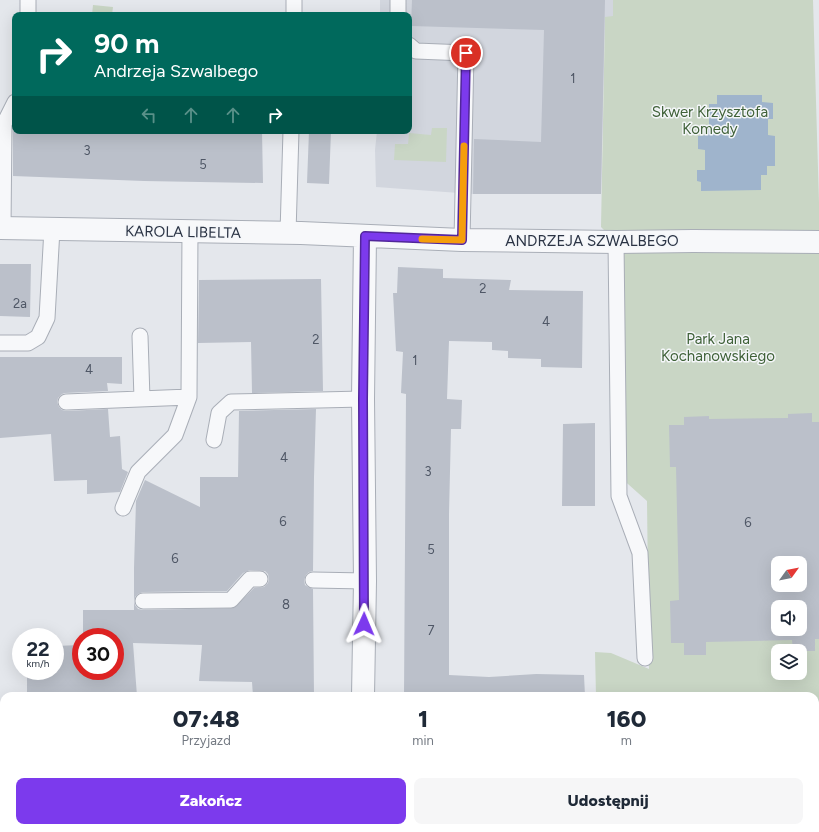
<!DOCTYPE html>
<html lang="pl">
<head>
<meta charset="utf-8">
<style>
	body { margin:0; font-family:Figtree,sans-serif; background:#f6f6f7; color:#1f2937; height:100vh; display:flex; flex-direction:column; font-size:15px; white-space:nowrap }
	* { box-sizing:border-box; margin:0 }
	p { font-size:13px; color:#747a83 }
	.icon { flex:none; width:22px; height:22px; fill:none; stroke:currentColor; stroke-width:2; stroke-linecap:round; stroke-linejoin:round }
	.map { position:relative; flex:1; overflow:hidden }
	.details { position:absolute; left:0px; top:692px; width:819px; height:140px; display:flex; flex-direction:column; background:#fff; border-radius:12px 12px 0 0; box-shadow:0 4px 16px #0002 }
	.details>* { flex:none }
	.banner { position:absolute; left:12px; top:12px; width:400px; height:122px; border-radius:8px; box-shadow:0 4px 16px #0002; background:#00695c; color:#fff; overflow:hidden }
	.needle { width:26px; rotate:57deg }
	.fabs { position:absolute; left:771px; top:556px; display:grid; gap:8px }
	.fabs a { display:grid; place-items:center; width:36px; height:36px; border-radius:8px; background:#fff; box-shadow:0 4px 16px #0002; font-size:20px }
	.speed { position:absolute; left:12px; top:628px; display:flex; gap:8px; font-size:20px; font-weight:700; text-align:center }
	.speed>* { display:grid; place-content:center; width:52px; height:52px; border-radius:50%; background:#fff; box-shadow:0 4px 16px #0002; line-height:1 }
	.speed small { font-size:10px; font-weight:400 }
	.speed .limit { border:6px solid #d22; background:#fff; color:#111 }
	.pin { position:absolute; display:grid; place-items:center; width:34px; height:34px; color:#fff; margin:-17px; border:2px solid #fff; border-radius:50%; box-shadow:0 1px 4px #0007 }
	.me { position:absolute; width:44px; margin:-22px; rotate:1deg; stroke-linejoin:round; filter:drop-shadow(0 0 3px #0008) }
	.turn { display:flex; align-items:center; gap:14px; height:84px; padding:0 16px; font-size:18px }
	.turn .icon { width:52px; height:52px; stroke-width:2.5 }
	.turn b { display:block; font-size:28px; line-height:34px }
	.lanes { display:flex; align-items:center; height:38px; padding:0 16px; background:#0003; justify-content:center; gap:20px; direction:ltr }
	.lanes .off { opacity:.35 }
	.eta { display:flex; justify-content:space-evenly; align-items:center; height:68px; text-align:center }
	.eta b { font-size:24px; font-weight:800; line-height:28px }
	.primary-button { display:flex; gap:8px; margin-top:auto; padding:8px 16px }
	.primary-button a { flex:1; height:46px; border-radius:8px; background:#7c3aed; color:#fff; font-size:16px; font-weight:800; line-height:46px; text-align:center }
	.primary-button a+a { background:#f6f6f7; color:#1f2937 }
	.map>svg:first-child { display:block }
	.built { fill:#d2d6de }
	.green { fill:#c9d6c5; fill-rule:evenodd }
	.water { fill:#9fb4cc }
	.building { fill:#bbc0ca; fill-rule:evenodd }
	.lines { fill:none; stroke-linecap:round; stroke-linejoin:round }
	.service-casing { stroke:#a9aeb7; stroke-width:17 }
	.pedestrian-casing { stroke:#a9aeb7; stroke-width:24 }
	.minor-casing { stroke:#a9aeb7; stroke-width:24 }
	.service { stroke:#f7f8fa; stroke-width:15 }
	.pedestrian { stroke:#f7f8fa; stroke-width:22 }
	.minor { stroke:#f7f8fa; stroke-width:22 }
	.route-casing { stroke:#51269a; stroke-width:10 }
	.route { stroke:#7c3aed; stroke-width:7 }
	.slow { stroke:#f59e0b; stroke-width:7 }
	.labels { text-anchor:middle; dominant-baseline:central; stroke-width:3; stroke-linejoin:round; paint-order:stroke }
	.number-label { font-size:13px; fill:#4f5766 }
	.park-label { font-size:15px; fill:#3f6138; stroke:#f4f6f9 }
	.street-label { font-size:15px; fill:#2b3445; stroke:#f4f6f9 }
</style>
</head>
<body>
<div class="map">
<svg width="819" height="832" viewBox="0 0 819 832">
	<rect width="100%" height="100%" fill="#e4e7ec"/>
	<path class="built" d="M380 0H613V17H605L601 194H473L376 187 375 150 377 131H409V15H380Z"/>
	<path class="green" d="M613 0H813L819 203V772H815V696H596L595 652 611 653 649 669 647 501 619 476 616 242 601 227 605 17 613 16ZM778 563H800V585H778ZM778 607H800V629H778ZM778 651H800V673H778Z
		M93 5 113 7 112 15H92Z
		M432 128H447L446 162 394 160 395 144H408L409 133 431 135Z
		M596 828H678V832H596Z"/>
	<path class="water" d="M717 95H762V102L773 103V119H768V135L775 136V166H767V175H761V190L701 191V182L697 181V170H705V150L698 149V136L706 135V128H709V104H717Z"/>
	<path class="building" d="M412 0H605L601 194H473L474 139 541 142 544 30 411 26Z
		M13 131H262L263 183 144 181 13 176Z
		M309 131H331L329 184 307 183Z
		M0 264H31L30 317 0 316Z
		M398 267 443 269V278L511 280 509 290 583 291 582 368 541 367V359L508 358V351L492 350V342L449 341 447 399 462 400 461 429H451L449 514V675L489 677 536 674 584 675 585 696H404L406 394 401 393 403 352 396 351 393 293H397Z
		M321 279 323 391 252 393 251 342 198 343 199 280Z
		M0 357H122V384L107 383 108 391 65 393 62 394 58 398 57 402 59 407 62 410 66 411 108 409 110 437 120 436 122 469 128 472 120 492 87 494V480L54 481 51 434 0 438Z
		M316 409 314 477 313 571 309 572 306 575 304 580 305 585 308 587 313 589 314 696H253L252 682 199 681 202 645 133 643 137 696H27V671H55V646L81 645V671H115V637H83V610H134V568L136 501 145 480 200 507V477H238L239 411ZM250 570 265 571 268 574 269 579 268 583 264 587 254 588 234 608 143 610 138 609 135 605 134 601 135 597 138 594 143 592 227 591 243 573Z
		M812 413V422H819V639H815V651H793L792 640 706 642V655H684V643H671L670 601 679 600 676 467H670L669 425H684V417L709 416V419L788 418V414ZM778 563H800V585H778ZM778 607H800V629H778Z
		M595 423V506H562L563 424Z"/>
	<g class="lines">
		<g class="service-casing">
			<path id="service" d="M294 0V15
				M28 15V0
				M398 15V0
				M409 45 416 51 466 53 462 240
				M3 228 4 124 15 102
				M288 233 291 131
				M616 242 619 496 640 553 645 658
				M140 336 142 399
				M0 343H28L38 337 47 318 52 229
				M66 402 189 397
				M214 440 219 413 231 402 363 399
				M123 508 138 472 175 435 189 397 190 232
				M313 580 365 581
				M143 601 231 600 250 579H260"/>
		</g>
		<g class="pedestrian-casing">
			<path id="pedestrian" d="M616 242 693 241 819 242"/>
		</g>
		<g class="minor-casing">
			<path id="minor" d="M0 228 301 233 462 240 616 242
				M363 696 365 581 363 399 365 236
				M362 832V828"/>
		</g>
		<use href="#service" class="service"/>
		<use href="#pedestrian" class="pedestrian"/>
		<use href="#minor" class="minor"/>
	</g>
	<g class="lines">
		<g class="route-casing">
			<path id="route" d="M364 624 363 399 365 236 462 240 466 53"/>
		</g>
		<use href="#route" class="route"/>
		<path class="slow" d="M422 239 462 240 464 146"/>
	</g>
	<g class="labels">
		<g class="number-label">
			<text x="573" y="78">1</text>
			<text x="87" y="150">3</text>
			<text x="203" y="164">5</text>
			<text x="483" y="288">2</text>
			<text x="20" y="303">2a</text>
			<text x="546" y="321">4</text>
			<text x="316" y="339">2</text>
			<text x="415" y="360">1</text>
			<text x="89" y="369">4</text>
			<text x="284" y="457">4</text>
			<text x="428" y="471">3</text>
			<text x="283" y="521">6</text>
			<text x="748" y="522">6</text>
			<text x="431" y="549">5</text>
			<text x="175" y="558">6</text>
			<text x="286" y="604">8</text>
			<text x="431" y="630">7</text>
		</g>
		<g class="park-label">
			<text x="710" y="112">Skwer Krzysztofa<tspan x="710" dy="17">Komedy</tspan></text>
			<text x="718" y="339">Park Jana<tspan x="718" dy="17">Kochanowskiego</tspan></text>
		</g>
		<g class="street-label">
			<text transform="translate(183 232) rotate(1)">KAROLA LIBELTA</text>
			<text x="592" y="241">ANDRZEJA SZWALBEGO</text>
		</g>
	</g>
</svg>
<div class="fabs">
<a><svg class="needle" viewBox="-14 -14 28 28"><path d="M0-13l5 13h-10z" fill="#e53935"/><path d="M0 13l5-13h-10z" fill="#747a83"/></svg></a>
<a><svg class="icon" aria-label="sound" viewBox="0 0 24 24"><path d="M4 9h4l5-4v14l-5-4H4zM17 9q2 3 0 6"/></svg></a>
<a><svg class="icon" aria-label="layers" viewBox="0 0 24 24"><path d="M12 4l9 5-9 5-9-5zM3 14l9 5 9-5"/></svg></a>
</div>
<div class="speed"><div>22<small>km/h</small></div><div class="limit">30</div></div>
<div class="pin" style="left:466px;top:53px;background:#d93025"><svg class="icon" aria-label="arrive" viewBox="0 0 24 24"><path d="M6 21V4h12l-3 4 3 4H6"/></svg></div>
<svg class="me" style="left:364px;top:624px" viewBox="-20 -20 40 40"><path d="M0-17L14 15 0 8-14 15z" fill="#7c3aed" stroke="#fff" stroke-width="4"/></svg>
<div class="banner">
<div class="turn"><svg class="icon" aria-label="right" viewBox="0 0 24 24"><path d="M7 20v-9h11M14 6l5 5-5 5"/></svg><div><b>90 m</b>Andrzeja Szwalbego</div></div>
<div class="lanes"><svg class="icon off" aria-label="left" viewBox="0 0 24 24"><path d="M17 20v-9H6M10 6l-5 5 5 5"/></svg><svg class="icon off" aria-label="ahead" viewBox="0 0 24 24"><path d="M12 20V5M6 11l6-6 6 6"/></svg><svg class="icon off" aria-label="ahead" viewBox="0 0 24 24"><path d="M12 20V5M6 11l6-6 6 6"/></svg><svg class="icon" aria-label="right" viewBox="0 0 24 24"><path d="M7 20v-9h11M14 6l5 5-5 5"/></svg></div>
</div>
<section class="details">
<div class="eta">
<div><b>07:48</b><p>Przyjazd</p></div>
<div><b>1</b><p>min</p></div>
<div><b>160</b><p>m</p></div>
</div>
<div class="primary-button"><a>Zakończ</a><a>Udostępnij</a></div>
</section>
</div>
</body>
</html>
